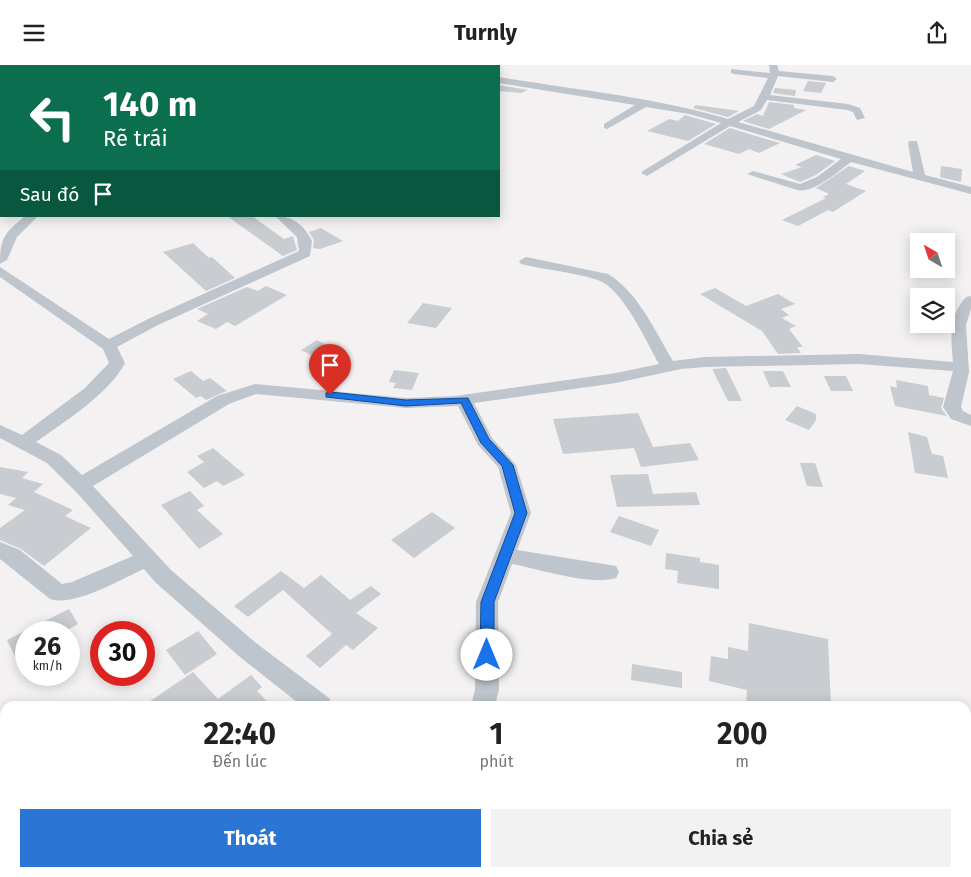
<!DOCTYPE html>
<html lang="vi">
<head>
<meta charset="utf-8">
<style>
	body { margin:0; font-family:"Fira Sans",sans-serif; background:#f2f2f2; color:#222; height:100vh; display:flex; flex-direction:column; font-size:19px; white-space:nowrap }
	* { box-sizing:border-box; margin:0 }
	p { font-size:16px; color:#767676 }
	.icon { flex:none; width:28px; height:28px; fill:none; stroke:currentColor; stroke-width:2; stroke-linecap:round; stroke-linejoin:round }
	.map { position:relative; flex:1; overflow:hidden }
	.details { position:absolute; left:0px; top:636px; width:971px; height:176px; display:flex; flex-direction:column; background:#fff; border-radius:15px 15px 0 0; box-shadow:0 2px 12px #0003 }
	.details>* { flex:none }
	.hud { position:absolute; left:0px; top:0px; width:500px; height:152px; box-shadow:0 2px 12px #0003; background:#0b6e4f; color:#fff; overflow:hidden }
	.needle { width:32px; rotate:321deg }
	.fabs { position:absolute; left:910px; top:168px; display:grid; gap:10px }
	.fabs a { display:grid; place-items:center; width:45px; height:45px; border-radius:0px; background:#fff; box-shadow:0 2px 12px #0003; font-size:25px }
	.speed { position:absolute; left:15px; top:556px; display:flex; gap:10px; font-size:25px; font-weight:700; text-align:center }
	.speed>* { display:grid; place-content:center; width:65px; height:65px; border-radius:50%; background:#fff; box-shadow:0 2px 12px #0003; line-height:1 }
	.speed small { font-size:12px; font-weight:400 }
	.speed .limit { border:8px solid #d22; background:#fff; color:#111 }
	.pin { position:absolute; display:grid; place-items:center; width:42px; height:42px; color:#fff; margin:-51px -21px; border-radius:50% 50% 50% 0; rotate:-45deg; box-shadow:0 0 5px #0007 }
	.pin .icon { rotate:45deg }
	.me { position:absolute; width:55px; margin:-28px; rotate:0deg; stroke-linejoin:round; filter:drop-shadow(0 0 4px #0008) }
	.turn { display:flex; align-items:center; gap:18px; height:105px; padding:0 20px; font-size:22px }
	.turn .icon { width:65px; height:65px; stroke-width:2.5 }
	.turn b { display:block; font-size:35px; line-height:42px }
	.then { display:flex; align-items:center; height:48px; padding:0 20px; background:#0003; gap:10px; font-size:19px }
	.eta { display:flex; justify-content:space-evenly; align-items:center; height:85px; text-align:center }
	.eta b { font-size:30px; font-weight:700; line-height:35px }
	.action { display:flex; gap:10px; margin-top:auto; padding:10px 20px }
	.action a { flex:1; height:58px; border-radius:0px; background:#2b75d4; color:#fff; font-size:20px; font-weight:700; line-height:58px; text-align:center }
	.action a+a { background:#f2f2f2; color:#222 }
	header { display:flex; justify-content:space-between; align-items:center; height:65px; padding:0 20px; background:#fff; font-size:22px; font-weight:700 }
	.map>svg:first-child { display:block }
	.building { fill:#c9ccd0 }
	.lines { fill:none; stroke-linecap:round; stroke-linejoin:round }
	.minor { fill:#bfc5cc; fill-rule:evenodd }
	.route { fill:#1a73e8; stroke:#114b97 }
</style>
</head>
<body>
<header><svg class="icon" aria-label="menu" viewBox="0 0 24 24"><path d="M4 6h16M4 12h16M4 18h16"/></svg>Turnly<svg class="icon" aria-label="share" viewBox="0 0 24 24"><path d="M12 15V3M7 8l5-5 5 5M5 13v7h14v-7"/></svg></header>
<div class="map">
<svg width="971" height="812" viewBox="0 0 971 812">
	<rect width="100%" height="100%" fill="#f3f1f1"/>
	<path class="building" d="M808 16 826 18 821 28 803 26Z
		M499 20 528 25 521 28 499 26Z
		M775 23 796 25 795 31 773 28Z
		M769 37 794 40V43L806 45 769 64 743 56 757 49 763 51Z
		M696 40 739 46 728 52 693 43Z
		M685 50 716 59 688 76 647 66 669 54 678 56Z
		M730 63 766 74 780 78 759 88 749 84 739 89 704 79Z
		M816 90 835 96 816 110 800 117 781 109 802 102 795 100Z
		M849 101 865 106 846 119 866 126 833 147 828 145 798 161 782 155 826 133 823 132 829 129 816 123Z
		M941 101 962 104 961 117 940 112Z
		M227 151H252L284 174 293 171 297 185 283 191Z
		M321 163 343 176 320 184 313 183 314 175 309 167Z
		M193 178 209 193 212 192 235 213 206 226 163 187Z
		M266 221 287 230 235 261 227 257 216 264 197 256 208 249 197 244 247 222 258 226Z
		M715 223 746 241 778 229 795 239 781 244 789 250 782 253 796 261 789 264 803 282H797L801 288 778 289 762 266 700 229Z
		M423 238 452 243 436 263 407 258Z
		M317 275 343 288 327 298 301 285Z
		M726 303 742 336H728L712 304Z
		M394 305 419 308 412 325 393 323 396 318 389 317Z
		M191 306 203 316 210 313 227 326 206 335 201 331 196 333 173 314Z
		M763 306H783L791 322H770Z
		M824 311H846L853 326H831Z
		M896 315 928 321 929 330 944 333 941 343 947 351 895 341 890 321 897 323Z
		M797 341 816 349V355L809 365 785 355Z
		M638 348 653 382 690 378 699 395 641 402 634 383 563 389 553 354Z
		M908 367 927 372 932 389 943 391 948 413 915 408Z
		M213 383 245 410 223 421 217 416 204 423 187 407 204 397 197 391Z
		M800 398H815L823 422 807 421Z
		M0 402 28 407 22 413 43 419 34 427 73 445 65 451 91 463 44 501 21 484 0 475V463L25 445 8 440 16 433 0 429Z
		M648 409 653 429 696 427 700 440 617 442 610 410Z
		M190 426 204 441 197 445 223 469 199 484 161 440Z
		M432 447 455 463 414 493 391 475Z
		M619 451 659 465 651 481 610 467Z
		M666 488 700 493V497L719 500V524L677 518 678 506 665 504Z
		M281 506 304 523 321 510 350 535 371 521 381 529 356 548 378 563 353 585 346 580 320 603 306 591 332 569 283 525 248 552 234 541Z
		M69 544 78 559 62 568H26V614L7 575Z
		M749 558 828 574 831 641H746L747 625 709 616 711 591 728 594V582L748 586Z
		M198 566 217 589 185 610 166 585Z
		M632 599 682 607V623L631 615Z
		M193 607 218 634 251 610 262 622 257 626 272 641H143Z"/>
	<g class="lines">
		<path class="minor" d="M366 0H382L383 1H367Z
			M769 0H777L779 6 833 11 837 14 833 17 778 11 770 30 848 39 860 43 865 53 857 55 853 47 847 45 767 35 761 45 738 57 913 107 908 78 909 76H917L925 110 971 122V129L851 97C839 106 813 129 797 125L747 109 753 106 800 119 817 112 841 94 730 61 647 111 641 108 643 106 721 58 689 49 646 42 607 64 604 63V59L635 40 499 18V12C576 25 654 32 728 54L754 41 768 13 734 9 731 8V4L770 8Z
			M0 15H1V21H0Z
			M0 40H1V46H0Z
			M0 71H1V77H0Z
			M25 151H38L17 172 7 195 0 199C0 172 5 168 25 151Z
			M275 151C293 151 304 160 312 176L310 191 158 260 117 282 125 298C109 329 64 357 36 377L61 390 82 410 217 331 255 319 406 333 455 331 616 308 659 299C646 276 623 224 598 215 573 207 546 205 521 199L519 196 526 192 608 209C638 227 655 266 673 296L705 292 859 289 953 297C951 271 948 252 966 232L971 231V244L966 260 969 307 961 342 963 346 971 350V361L951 354 943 342 953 306 859 299 705 302 681 304 616 318 474 338 492 373 516 400 531 448 517 485 616 501 619 507 616 513C590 521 539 504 512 499L498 537 499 624 495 641H471L475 624 476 537 511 448 498 402 478 380 458 341 406 343 256 329 229 339 93 421 171 505 256 578 329 633 332 641H302L240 592 155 517 144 504C121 514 75 542 50 534L0 494V477L20 485 62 519 72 517 133 491 79 430 47 398 0 373V360L22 370 85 323 109 298 103 284 0 212V202L109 274 148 254 299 186 297 172Z
			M5 661V685L0 686V662Z
			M189 808H219L217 812H187Z
			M526 808H560L562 812H528Z"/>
	</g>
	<path class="route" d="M330 327 406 335 468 333 489 374 513 400 527 448 494 537V590L492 594H482L480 590 481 537 515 448 502 401 481 378 461 338 406 341 326 332V328Z"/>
</svg>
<div class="fabs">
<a><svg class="needle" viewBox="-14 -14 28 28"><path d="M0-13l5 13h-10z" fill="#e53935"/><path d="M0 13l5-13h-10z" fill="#767676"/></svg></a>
<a><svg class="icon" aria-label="layers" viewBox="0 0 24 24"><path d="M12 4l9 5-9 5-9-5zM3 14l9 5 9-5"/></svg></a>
</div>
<div class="speed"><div>26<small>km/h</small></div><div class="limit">30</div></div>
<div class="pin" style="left:330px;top:330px;background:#d93025"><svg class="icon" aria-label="arrive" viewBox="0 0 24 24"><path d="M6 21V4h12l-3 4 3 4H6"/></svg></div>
<svg class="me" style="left:487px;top:590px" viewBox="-20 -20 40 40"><circle r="19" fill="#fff"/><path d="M0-13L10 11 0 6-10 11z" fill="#1a73e8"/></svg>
<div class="hud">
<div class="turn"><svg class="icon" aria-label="left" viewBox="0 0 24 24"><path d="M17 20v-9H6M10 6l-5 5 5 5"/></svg><div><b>140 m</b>Rẽ trái</div></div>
<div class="then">Sau đó<svg class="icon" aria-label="arrive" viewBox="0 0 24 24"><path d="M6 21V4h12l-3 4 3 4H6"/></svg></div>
</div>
<section class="details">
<div class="eta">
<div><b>22:40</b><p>Đến lúc</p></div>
<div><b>1</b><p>phút</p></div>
<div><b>200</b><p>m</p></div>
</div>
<div class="action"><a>Thoát</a><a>Chia sẻ</a></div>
</section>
</div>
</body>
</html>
